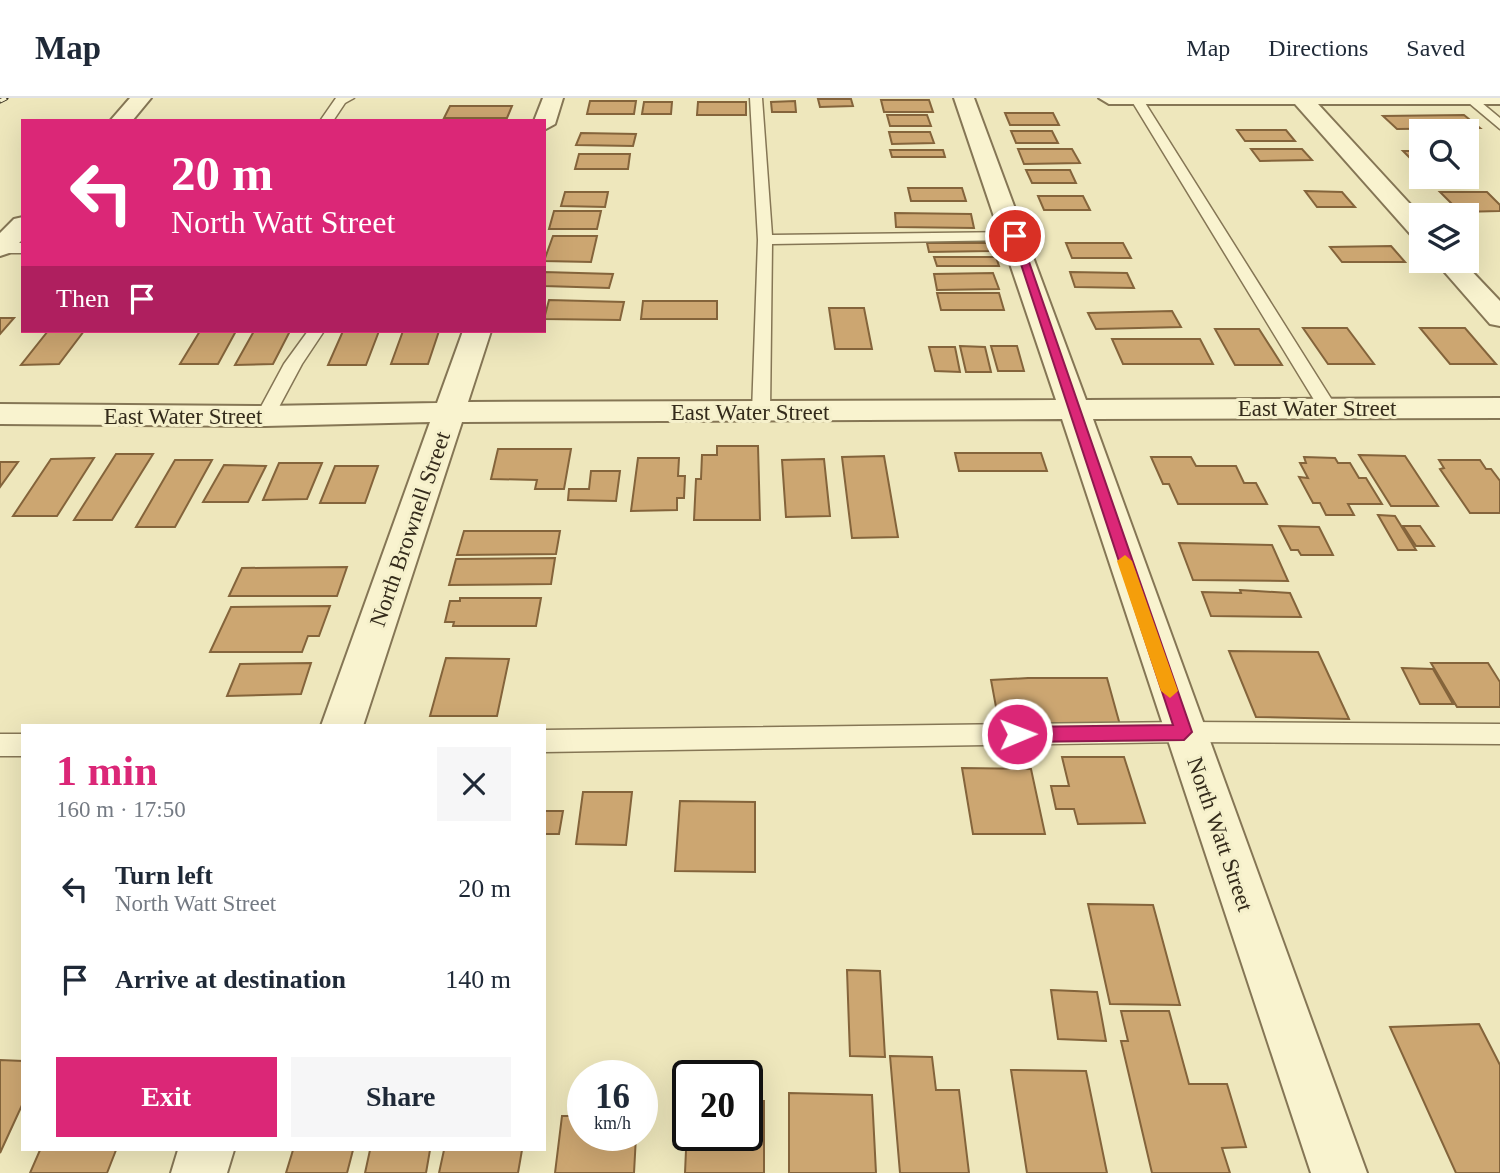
<!DOCTYPE html>
<html lang="en">
<head>
<meta charset="utf-8">
<style>
	body { margin:0; font-family:"Times New Roman",serif; background:#f6f6f7; color:#1f2937; height:100vh; display:flex; flex-direction:column; font-size:26px; white-space:nowrap }
	* { box-sizing:border-box; margin:0 }
	p { font-size:23px; color:#747a83 }
	.icon { flex:none; width:38px; height:38px; fill:none; stroke:currentColor; stroke-width:2; stroke-linecap:round; stroke-linejoin:round }
	.map { position:relative; flex:1; overflow:hidden }
	.drawer { position:absolute; left:21px; top:626px; width:525px; height:427px; display:flex; flex-direction:column; background:#fff; border-radius:0px; box-shadow:0 7px 28px #0002 }
	.drawer>* { flex:none }
	.top-card { position:absolute; left:21px; top:21px; width:525px; height:214px; border-radius:0px; box-shadow:0 7px 28px #0002; background:#db2777; color:#fff; overflow:hidden }
	.buttons { position:absolute; left:1409px; top:21px; display:grid; gap:14px }
	.buttons a { display:grid; place-items:center; width:70px; height:70px; border-radius:0px; background:#fff; box-shadow:0 7px 28px #0002; font-size:35px }
	.speed { position:absolute; left:567px; top:962px; display:flex; gap:14px; font-size:35px; font-weight:700; text-align:center }
	.speed>* { display:grid; place-content:center; width:91px; height:91px; border-radius:50%; background:#fff; box-shadow:0 7px 28px #0002; line-height:1 }
	.speed small { font-size:18px; font-weight:400 }
	.speed .limit { border:4px solid #111; border-radius:10px; background:#fff; color:#111 }
	.pin { position:absolute; display:grid; place-items:center; width:60px; height:60px; color:#fff; margin:-30px; border:4px solid #fff; border-radius:50%; box-shadow:0 2px 7px #0007 }
	.me { position:absolute; width:77px; margin:-38px; rotate:89deg; stroke-linejoin:round; filter:drop-shadow(0 0 5px #0008) }
	.turn { display:flex; align-items:center; gap:24px; height:147px; padding:0 35px; font-size:32px }
	.turn .icon { width:91px; height:91px; stroke-width:2.5 }
	.turn b { display:block; font-size:49px; line-height:60px }
	.then { display:flex; align-items:center; height:66px; padding:0 35px; background:#0003; gap:14px; font-size:26px }
	.round { display:grid; place-items:center; flex:none; width:74px; height:74px; border-radius:0px; background:#f6f6f7 }
	.overview { display:flex; align-items:center; justify-content:space-between; height:119px; padding:0 35px }
	h1 { font-size:42px; font-weight:600; line-height:52px; color:#db2777 }
	.button { display:flex; gap:14px; margin-top:auto; padding:14px 35px }
	.button a { flex:1; height:80px; border-radius:0px; background:#db2777; color:#fff; font-size:28px; font-weight:600; line-height:80px; text-align:center }
	.button a+a { background:#f6f6f7; color:#1f2937 }
	ul { padding:0; list-style:none }
	li { display:flex; align-items:center; gap:21px; height:91px; padding:0 35px }
	li div { flex:1 }
	li b { display:block; font-size:26px }
	li em { font-style:normal }
	header { display:flex; align-items:center; gap:42px; box-sizing:border-box; height:98px; padding:0 35px; background:#fff; border-bottom:2px solid #e0e1e3 }
	header strong { font-size:33px }
	nav { display:flex; gap:38px; margin-inline-start:auto; font-size:24px }
	.map>svg:first-child { display:block }
	.building { fill:#cca671; stroke:#84643b; stroke-width:2 }
	.lines { fill:none; stroke-linecap:round; stroke-linejoin:round }
	.service-casing { stroke:#857655; stroke-width:3 }
	.minor-casing { stroke:#857655; stroke-width:4 }
	.service { fill:#f9f3cf; fill-rule:evenodd }
	.minor { fill:#f9f3cf; fill-rule:evenodd }
	.rail-casing { stroke:#342b1b; stroke-width:5 }
	.rail { stroke:#f5f0cb; stroke-width:3.5; stroke-dasharray:10; stroke-linecap:butt }
	.route { fill:#db2777; stroke:#8e194d; stroke-width:2 }
	.slow { fill:#f59e0b }
	.labels { text-anchor:middle; dominant-baseline:central; stroke-width:6; stroke-linejoin:round; paint-order:stroke }
	.street-label { font-size:23px; fill:#342b1b; stroke:#f5f0cb }
</style>
</head>
<body>
<header>
<strong>Map</strong>
<nav><a>Map</a><a>Directions</a><a>Saved</a></nav>
</header>
<div class="map">
<svg width="1500" height="1075" viewBox="0 0 1500 1075">
	<rect width="100%" height="100%" fill="#eee7bc"/>
	<path class="building" d="M818 1H851L853 8 820 9Z
		M881 2H929L933 14H884Z
		M590 3H636L634 16H587Z
		M795 3 796 14H772L771 4Z
		M644 4H672L671 16H642Z
		M698 4H746V17H697Z
		M450 8H512L507 20H444Z
		M1005 15H1053L1059 27H1010Z
		M887 17H927L931 28H890Z
		M1464 17 1480 30 1397 31 1383 18Z
		M1237 32H1286L1295 43H1245Z
		M1011 33H1052L1058 45H1016Z
		M889 34H930L934 45 892 46Z
		M581 35 636 36 633 48 576 47Z
		M1018 51H1072L1080 65 1024 66Z
		M1251 51H1302L1312 62 1260 63Z
		M890 52H943L945 59H892Z
		M1403 53H1421V71Z
		M579 56H630L628 71H575Z
		M1026 72H1070L1076 85H1032Z
		M908 90H962L966 103H911Z
		M1305 93 1342 94 1355 109H1317Z
		M565 94H608L605 109 561 108Z
		M1440 94H1487L1500 107V113L1460 114Z
		M1038 98H1083L1090 112H1044Z
		M554 113H601L597 131H549Z
		M895 115 971 116 974 130 896 129Z
		M553 138H597L591 164 544 163Z
		M927 145H987L990 153 929 154Z
		M1066 145H1123L1131 160H1072Z
		M1391 148 1405 164H1342L1330 149Z
		M934 159H996L999 168H937Z
		M544 174 613 176 609 190 544 188Z
		M1070 174 1127 175 1134 190 1075 189Z
		M993 175 999 191 937 192 934 176Z
		M937 195H999L1004 212H941Z
		M549 202 624 204 620 222 544 221Z
		M643 203H717V221H641Z
		M829 210H864L872 251H835Z
		M1172 213 1181 229 1096 231 1088 215Z
		M0 220H14L0 236Z
		M1303 230H1347L1374 266H1328Z
		M1420 230H1465L1496 266H1450Z
		M1215 231H1259L1282 267H1235Z
		M48 233H84L59 266 21 267Z
		M200 233H236L218 266H180Z
		M254 233H290L273 266 235 267Z
		M343 233H379L366 267H328Z
		M403 233H439L428 266H391Z
		M1112 241H1200L1213 266H1123Z
		M960 248 985 249 991 274H966Z
		M991 248H1017L1024 273H998Z
		M929 249H955L960 274 935 273Z
		M717 348H758L760 422H694L696 381H701L702 357H717Z
		M498 351H571L564 391H535L537 382 491 381Z
		M955 355H1041L1047 373H959Z
		M116 356H153L112 422H74Z
		M1359 357 1405 358 1438 408H1391Z
		M884 358 898 439 852 440 842 359Z
		M1151 359H1191L1196 368H1236L1244 385H1256L1267 406H1178L1169 386H1163Z
		M1304 359 1335 360 1338 365H1350L1359 380H1366L1382 406H1348L1354 417H1326L1320 405H1313L1299 379 1308 380 1300 365H1306Z
		M94 360 57 418H13L51 361Z
		M638 360H679L678 378H685L684 400H677V412L631 413Z
		M824 361 830 418 786 419 782 362Z
		M175 362H212L175 429H136Z
		M1439 362H1480L1486 371H1491L1500 383V415H1470L1440 371 1444 370Z
		M0 364H18L0 389Z
		M279 365H322L307 401 263 402Z
		M224 367 266 368 248 404H203Z
		M335 368H378L365 405H320Z
		M591 373H620L616 403 568 402 569 391H589Z
		M1378 417 1395 418 1416 452H1398Z
		M1279 428 1319 429 1333 457H1301L1298 452H1291Z
		M1403 428H1420L1434 448H1416Z
		M464 433H560L556 456 457 457Z
		M1179 445 1272 447 1288 483 1193 482Z
		M555 460 551 486 449 487 456 461Z
		M347 469 337 498H229L242 470Z
		M1240 492 1290 495 1301 519 1211 518 1202 494 1241 495Z
		M460 500H541L536 528H453L454 524H445L450 503H460Z
		M330 508 319 538H308L302 554H210L231 509Z
		M1229 553 1318 554 1349 621 1256 619Z
		M446 560 509 561 497 618H430Z
		M311 565 301 596 227 598 240 566Z
		M1431 565H1488L1500 584V609H1457Z
		M1402 570 1433 571 1453 606H1420Z
		M1028 580H1107L1120 627 1038 626 1035 609H996L991 582Z
		M1062 659H1124L1145 725 1078 726 1074 711H1056L1051 688H1069Z
		M962 670 1031 671 1045 736H973Z
		M583 694H632L626 747 576 746Z
		M680 703 755 704V774L675 773Z
		M544 713H563L559 736H544Z
		M1088 806 1153 807 1180 907 1110 906Z
		M847 872 880 873 885 959 850 958Z
		M1051 892 1097 894 1106 943 1058 941Z
		M1121 913H1169L1189 986H1227L1246 1049 1222 1050 1230 1075H1152L1121 943H1128Z
		M1479 926 1500 967V1075H1456L1390 929Z
		M890 958 932 959 936 992H959L969 1075H900Z
		M0 962 23 963V1005L0 1055Z
		M1011 972 1086 973 1107 1075H1027Z
		M789 995 872 997 876 1075H789Z
		M747 1003H764V1075H685L688 1007V1038H747Z
		M562 1018H583V1038H636L634 1075H555Z
		M40 1052H116L107 1075H30Z
		M293 1052H353L347 1075H286Z
		M370 1052H430L426 1075H365Z
		M444 1052H522L518 1075H439Z"/>
	<g class="lines">
		<g class="service-casing">
			<path id="service" d="M336 0H354L345 5 333 23H320Z
				M750 0H762L772 137 1015 134 1022 138 1015 142 772 146 770 315 761 321 752 315 758 142Z
				M1130 0H1142L1337 310 1334 314H1322L1319 310Z
				M1463 0H1476L1500 20V31Z
				M0 145H23V155H0Z
				M308 233H324L302 266 272 322H258L256 318 284 266Z
				M1184 624 1500 626V646L1184 644 544 654V632Z
				M0 636H23V658H0Z"/>
		</g>
		<g class="minor-casing">
			<path id="minor" d="M130 0H151L132 23H110Z
				M543 0H563L555 26 544 32V23H534Z
				M954 0H974L1086 302 1500 300V320L1093 321 1367 1075H1311L1062 321 462 324 363 628H321L430 324 265 328 0 326V306L265 308 437 305 463 233H491L468 304 1056 302Z
				M1099 0H1500V6H1318L1421 118V140L1412 138 1295 6H1109Z
				M23 119V141L9 155 0 158V135L14 121Z
				M1435 163H1462L1500 203V228L1490 226Z
				M178 1052H234L227 1075H171Z"/>
		</g>
		<use href="#service" class="service"/>
		<use href="#minor" class="minor"/>
		<g class="rail-casing">
			<path id="rail" d="M0 3 6 0"/>
		</g>
		<use href="#rail" class="rail"/>
	</g>
	<path class="route" d="M1011 136 1020 138 1192 634 1184 642 1017 644 1008 636 1017 629 1173 627Z"/>
	<path class="slow" d="M1125 457 1132 463 1178 593 1170 600 1161 593 1117 463Z"/>
	<g class="labels">
		<g class="street-label">
			<text x="1317" y="310">East Water Street</text>
			<text x="750" y="314">East Water Street</text>
			<text x="183" y="318">East Water Street</text>
			<text transform="translate(410 431) rotate(-71)">North Brownell Street</text>
			<text transform="translate(1220 736) rotate(71)">North Watt Street</text>
		</g>
	</g>
</svg>
<div class="buttons">
<a><svg class="icon" aria-label="search" viewBox="0 0 24 24"><circle cx="10" cy="10" r="6"/><path d="M15 15l6 6"/></svg></a>
<a><svg class="icon" aria-label="layers" viewBox="0 0 24 24"><path d="M12 4l9 5-9 5-9-5zM3 14l9 5 9-5"/></svg></a>
</div>
<div class="speed"><div>16<small>km/h</small></div><div class="limit">20</div></div>
<div class="pin" style="left:1015px;top:138px;background:#d93025"><svg class="icon" aria-label="arrive" viewBox="0 0 24 24"><path d="M6 21V4h12l-3 4 3 4H6"/></svg></div>
<svg class="me" style="left:1017px;top:636px" viewBox="-20 -20 40 40"><circle r="17" fill="#db2777" stroke="#fff" stroke-width="3"/><path d="M0-11L8 9 0 5-8 9z" fill="#fff"/></svg>
<div class="top-card">
<div class="turn"><svg class="icon" aria-label="left" viewBox="0 0 24 24"><path d="M17 20v-9H6M10 6l-5 5 5 5"/></svg><div><b>20 m</b>North Watt Street</div></div>
<div class="then">Then<svg class="icon" aria-label="arrive" viewBox="0 0 24 24"><path d="M6 21V4h12l-3 4 3 4H6"/></svg></div>
</div>
<section class="drawer">
<div class="overview"><div><h1>1 min</h1><p>160 m · 17:50</p></div><a class="round"><svg class="icon" aria-label="close" viewBox="0 0 24 24"><path d="M6 6l12 12M18 6L6 18"/></svg></a></div>
<ul>
<li><svg class="icon" aria-label="left" viewBox="0 0 24 24"><path d="M17 20v-9H6M10 6l-5 5 5 5"/></svg><div><b>Turn left</b><p>North Watt Street</p></div><em>20 m</em></li>
<li><svg class="icon" aria-label="arrive" viewBox="0 0 24 24"><path d="M6 21V4h12l-3 4 3 4H6"/></svg><div><b>Arrive at destination</b></div><em>140 m</em></li>
</ul>
<div class="button"><a>Exit</a><a>Share</a></div>
</section>
</div>
</body>
</html>
